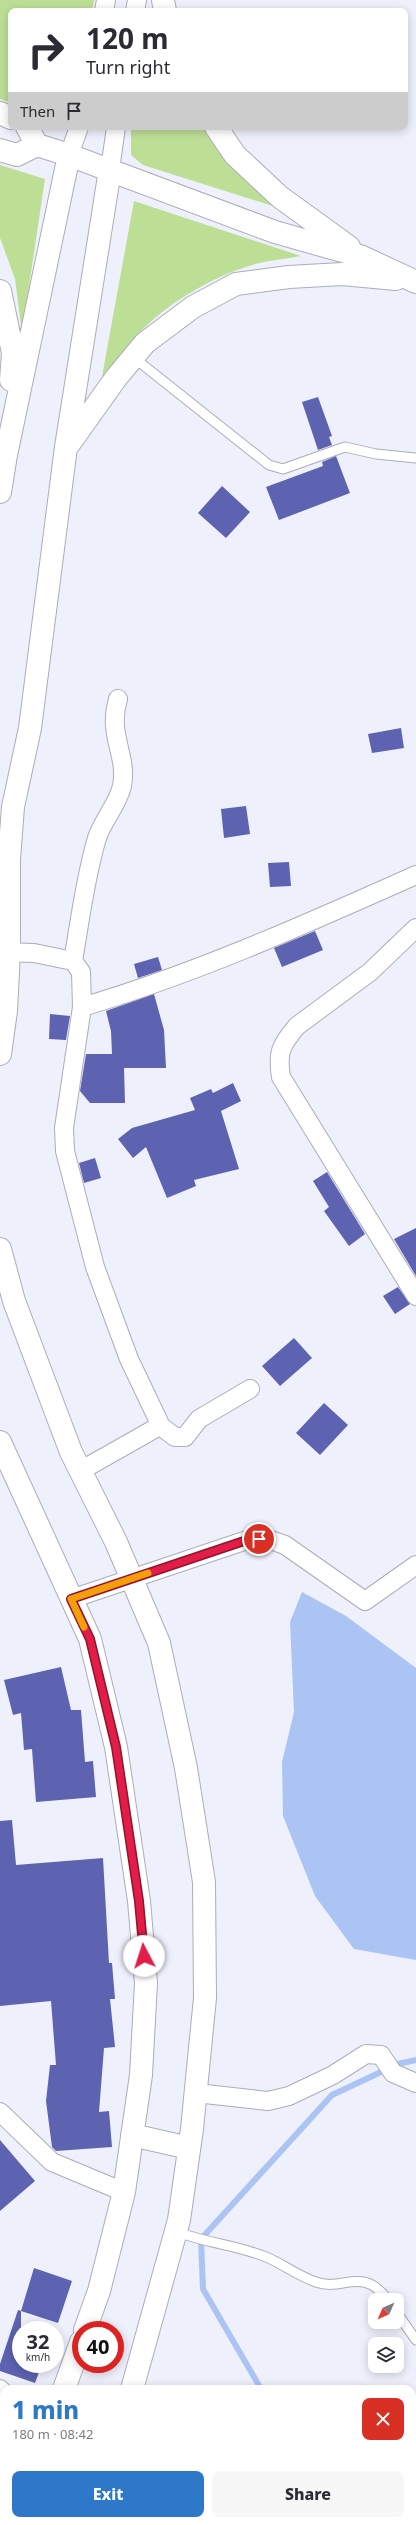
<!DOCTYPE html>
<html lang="en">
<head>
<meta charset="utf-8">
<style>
	body { margin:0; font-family:"Noto Sans",sans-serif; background:#f7f7f7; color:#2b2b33; height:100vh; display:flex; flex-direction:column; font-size:15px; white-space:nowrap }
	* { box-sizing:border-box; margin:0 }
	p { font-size:13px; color:#7c7c81 }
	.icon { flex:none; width:22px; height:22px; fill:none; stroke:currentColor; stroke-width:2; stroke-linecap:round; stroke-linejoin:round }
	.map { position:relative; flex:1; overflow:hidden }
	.sheet { position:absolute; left:0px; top:2385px; width:416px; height:140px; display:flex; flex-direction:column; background:#fff; border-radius:12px 12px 0 0; box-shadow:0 2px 10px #0003 }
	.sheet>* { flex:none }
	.banner { position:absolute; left:8px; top:8px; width:400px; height:122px; border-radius:8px; box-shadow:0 2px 10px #0003; background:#fff; color:#2b2b33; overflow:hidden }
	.needle { width:26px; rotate:225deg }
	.fabs { position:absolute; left:368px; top:2293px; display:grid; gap:8px }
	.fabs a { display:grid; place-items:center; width:36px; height:36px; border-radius:8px; background:#fff; box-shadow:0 2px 10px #0003; font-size:20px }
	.speed { position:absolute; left:12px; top:2321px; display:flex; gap:8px; font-size:20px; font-weight:700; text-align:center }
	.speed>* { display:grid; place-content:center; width:52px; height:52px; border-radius:50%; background:#fff; box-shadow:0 2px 10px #0003; line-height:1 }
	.speed small { font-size:10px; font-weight:400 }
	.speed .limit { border:6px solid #d22; background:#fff; color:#111 }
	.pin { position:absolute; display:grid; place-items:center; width:34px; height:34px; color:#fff; margin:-17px; border:2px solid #fff; border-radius:50%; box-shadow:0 1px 4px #0007 }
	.me { position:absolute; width:44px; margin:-22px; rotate:355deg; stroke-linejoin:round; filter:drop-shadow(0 0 3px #0008) }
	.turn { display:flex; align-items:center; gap:14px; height:84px; padding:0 12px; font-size:18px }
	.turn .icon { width:52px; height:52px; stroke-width:2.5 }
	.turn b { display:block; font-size:28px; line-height:34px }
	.then { display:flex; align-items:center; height:38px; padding:0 12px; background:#0003; gap:8px; font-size:15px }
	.round { display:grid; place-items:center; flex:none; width:42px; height:42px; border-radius:8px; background:#f7f7f7 }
	.head { display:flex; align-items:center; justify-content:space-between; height:68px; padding:0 12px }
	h1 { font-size:24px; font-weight:800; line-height:30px; color:#2e78c9 }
	.action { display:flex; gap:8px; margin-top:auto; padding:8px 12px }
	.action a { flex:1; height:46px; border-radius:8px; background:#2e78c9; color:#fff; font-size:16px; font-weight:800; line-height:46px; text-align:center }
	.action a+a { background:#f7f7f7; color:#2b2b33 }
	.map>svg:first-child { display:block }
	.green { fill:#bddf95 }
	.water { fill:#acc4f4 }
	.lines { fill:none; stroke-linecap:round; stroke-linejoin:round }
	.stream { stroke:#acc4f4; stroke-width:6 }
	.building { fill:#5d62b1 }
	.service-casing { stroke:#abadb8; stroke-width:11 }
	.minor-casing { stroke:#abadb8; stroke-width:20 }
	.tertiary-casing { stroke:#abadb8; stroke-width:24 }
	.service { stroke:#fff; stroke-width:9 }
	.minor { stroke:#fff; stroke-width:18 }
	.tertiary { stroke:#fff; stroke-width:22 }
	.route-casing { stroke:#92132f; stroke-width:10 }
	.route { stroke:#e11d48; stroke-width:7 }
	.slow { stroke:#f59e0b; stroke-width:7 }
</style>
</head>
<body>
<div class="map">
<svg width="416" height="2525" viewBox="0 0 416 2525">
	<rect width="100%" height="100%" fill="#eef0fc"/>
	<path class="green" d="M0 0H94L92 11H11V103L0 99Z
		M131 127H209L292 212 143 165 131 155Z
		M0 165 45 179 22 333 15 279 0 238Z
		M134 201 301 256C286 259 270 260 255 264 210 277 160 307 130 343 119 355 110 369 101 382Z"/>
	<path class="water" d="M302 1592 346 1616 416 1668V1960L354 1949 315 1896 283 1816 282 1762 294 1712 290 1622Z"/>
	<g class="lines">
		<path class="stream" d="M261 2389 203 2289 201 2239 332 2095 398 2064 416 2060
			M340 2521 342 2525"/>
	</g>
	<path class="building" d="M318 397 332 436 329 437 332 445 318 450 302 402Z
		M336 456 350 493 279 520 266 487 323 466 322 462Z
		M222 486 250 512 226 538 198 513Z
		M401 728 404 748 372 753 368 734Z
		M246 806 250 834 224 838 221 809Z
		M289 862 291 886 270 887 268 863Z
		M315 931 323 950 282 967 274 948Z
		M158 957 162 970 138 978 134 964Z
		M154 994 164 1030 166 1068H124L125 1103H90L80 1091 86 1054H112L111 1031 106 1011Z
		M50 1014 70 1016 66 1040 49 1039Z
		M233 1083 241 1101 221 1111 239 1169 194 1180 196 1186 167 1198 146 1147 133 1158 118 1139 132 1128 195 1110 190 1098 211 1089 213 1093Z
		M95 1158 101 1178 84 1183 79 1163Z
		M327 1172 365 1234 349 1246 324 1211 329 1207 313 1181Z
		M416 1228V1276L394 1239Z
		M398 1287 410 1304 395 1314 383 1296Z
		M294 1338 312 1358 280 1386 262 1366Z
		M324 1403 348 1425 320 1455 296 1433Z
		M61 1667 71 1710H81L85 1762 93 1761 96 1797 36 1802 32 1749 24 1750 21 1713 13 1715 4 1680Z
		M12 1820 16 1865 103 1858 109 1963H112L115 1999H110L115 2047 104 2048 99 2112 109 2111 112 2147 56 2151 52 2147 46 2101 50 2065H56L51 2001 0 2006V1821Z
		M0 2140 35 2181 0 2211Z
		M34 2268 72 2281 58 2323 21 2311V2364H42L35 2383 0 2371V2364L18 2310 21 2311Z"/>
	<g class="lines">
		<g class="service-casing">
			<path id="service" d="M133 357 269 465 283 469 345 447 376 454 416 458
				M175 2231C205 2243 237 2245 266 2257 283 2264 298 2276 316 2282 343 2292 362 2265 388 2300
				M397 2313 416 2340"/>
		</g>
		<g class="minor-casing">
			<path id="minor" d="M104 11 106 0
				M135 11 137 0
				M69 155 79 127
				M110 170 116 127
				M416 928 370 972 297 1026C281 1045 277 1052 281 1077L416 1296
				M0 952 34 953 73 961 81 972 82 1007 64 1128 65 1151 95 1267 129 1359 159 1422 156 1428 80 1471
				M73 961C80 921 85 878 97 838 103 820 118 804 122 786 128 754 107 736 118 699
				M82 1007C197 973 306 924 416 875
				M159 1425 175 1437H185L199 1419 250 1389
				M71 1599 250 1539H268L285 1545 365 1601 416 1565
				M196 2093 268 2101 289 2096 333 2075 366 2054 381 2055 393 2073 416 2083
				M0 2112 52 2162 124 2192
				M0 2389 4 2393
				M284 2525 286 2521"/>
		</g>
		<g class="tertiary-casing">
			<path id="tertiary" d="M163 0 165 11
				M0 113 11 118
				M27 127 37 145
				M216 127 235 155 280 197 349 247
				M0 150 17 155 37 145 69 155 275 232 360 256 416 282
				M0 291 13 353 11 380
				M69 444 116 378 145 343 193 307 236 284 289 277 342 274 396 279
				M0 492 6 455 69 155
				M0 1054 6 1011 9 952V859L13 807 30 728 66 447 110 170
				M0 1249 14 1301 71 1452 116 1542 159 1643 186 1768 204 1882 205 1998 192 2129 179 2220 132 2389
				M0 1442 90 1639 116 1747 139 1901 146 1983 141 2075 124 2192 99 2291 85 2330
				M132 2135 189 2148
				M64 2389 81 2342
				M0 2506 4 2502
				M62 2525 65 2521"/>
		</g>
		<use href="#service" class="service"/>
		<use href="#minor" class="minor"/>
		<use href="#tertiary" class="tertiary"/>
	</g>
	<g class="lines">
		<g class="route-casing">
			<path id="route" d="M144 1956 139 1901 116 1747 90 1639 71 1599 250 1539H259"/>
		</g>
		<use href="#route" class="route"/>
		<path class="slow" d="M84 1627 71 1599 148 1573"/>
	</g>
</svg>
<div class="fabs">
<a><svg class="needle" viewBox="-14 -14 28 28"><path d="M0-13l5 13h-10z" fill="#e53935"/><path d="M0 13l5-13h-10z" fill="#7c7c81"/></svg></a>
<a><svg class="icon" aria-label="layers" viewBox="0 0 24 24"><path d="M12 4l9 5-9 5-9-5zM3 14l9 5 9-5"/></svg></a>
</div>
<div class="speed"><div>32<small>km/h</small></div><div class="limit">40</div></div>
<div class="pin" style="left:259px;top:1539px;background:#d93025"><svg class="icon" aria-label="arrive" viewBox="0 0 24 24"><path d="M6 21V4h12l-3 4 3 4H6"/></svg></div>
<svg class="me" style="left:144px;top:1956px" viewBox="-20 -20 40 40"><circle r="19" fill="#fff"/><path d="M0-13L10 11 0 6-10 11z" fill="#e11d48"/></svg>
<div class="banner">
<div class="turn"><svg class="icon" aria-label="right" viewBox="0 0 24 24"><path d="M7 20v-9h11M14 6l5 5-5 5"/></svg><div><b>120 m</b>Turn right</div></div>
<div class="then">Then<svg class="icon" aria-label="arrive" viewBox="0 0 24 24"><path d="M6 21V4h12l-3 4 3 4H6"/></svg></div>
</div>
<section class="sheet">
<div class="head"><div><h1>1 min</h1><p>180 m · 08:42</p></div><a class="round" style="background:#d93025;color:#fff"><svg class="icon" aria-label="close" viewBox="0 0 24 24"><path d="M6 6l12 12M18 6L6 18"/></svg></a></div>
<div class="action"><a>Exit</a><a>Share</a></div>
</section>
</div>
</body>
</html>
